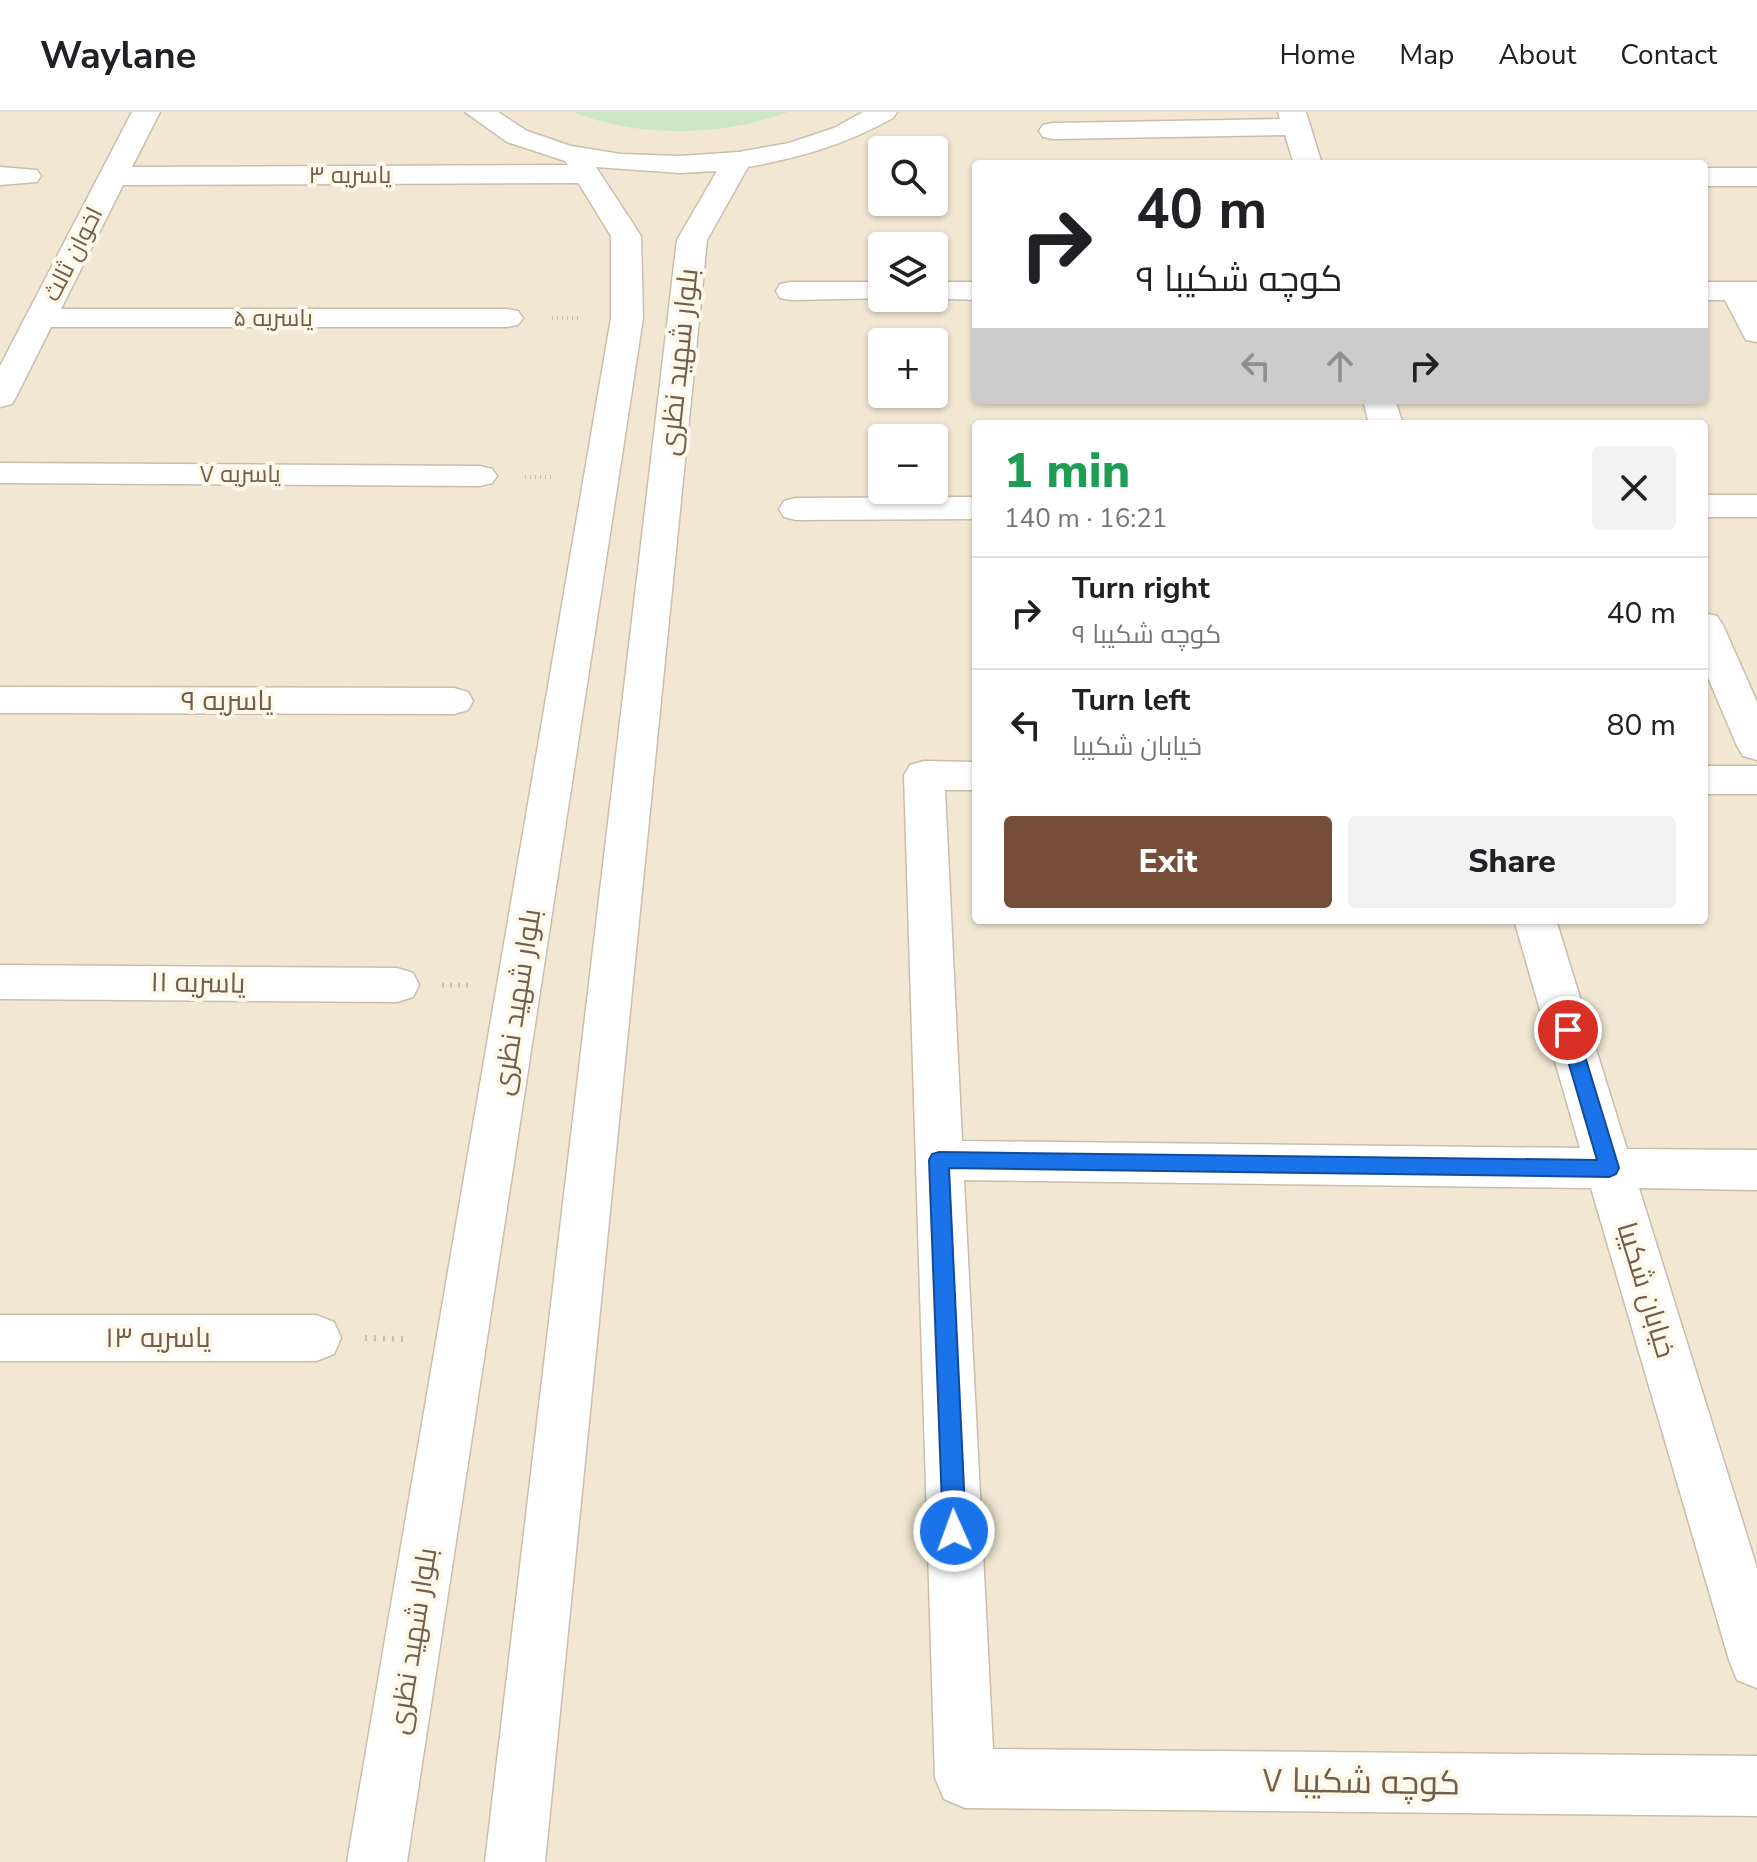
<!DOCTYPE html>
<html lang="en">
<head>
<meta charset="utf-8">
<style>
	body { margin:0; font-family:"Nunito Sans",Cairo,sans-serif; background:#f2f2f2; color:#202124; height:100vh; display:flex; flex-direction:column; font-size:30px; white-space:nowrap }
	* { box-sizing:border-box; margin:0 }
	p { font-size:26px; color:#757577 }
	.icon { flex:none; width:44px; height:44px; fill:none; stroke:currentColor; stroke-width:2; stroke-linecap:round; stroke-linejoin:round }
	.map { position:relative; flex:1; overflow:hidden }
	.panel { position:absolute; left:972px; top:308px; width:736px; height:504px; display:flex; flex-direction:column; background:#fff; border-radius:8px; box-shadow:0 2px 6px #0004 }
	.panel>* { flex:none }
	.guide { position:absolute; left:972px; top:48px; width:736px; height:244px; border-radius:8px; box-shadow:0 2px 6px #0004; background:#fff; color:#202124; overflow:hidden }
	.buttons { position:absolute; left:868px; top:24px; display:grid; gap:16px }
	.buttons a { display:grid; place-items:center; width:80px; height:80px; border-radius:8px; background:#fff; box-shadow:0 2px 6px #0004; font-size:40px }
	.pin { position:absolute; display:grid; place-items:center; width:68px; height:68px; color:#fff; margin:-34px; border:4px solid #fff; border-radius:50%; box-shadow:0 2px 8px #0007 }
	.me { position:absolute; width:88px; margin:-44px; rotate:358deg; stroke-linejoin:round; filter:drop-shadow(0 0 6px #0008) }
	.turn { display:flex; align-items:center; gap:28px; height:168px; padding:0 32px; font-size:36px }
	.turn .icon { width:104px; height:104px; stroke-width:2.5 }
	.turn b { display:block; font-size:56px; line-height:68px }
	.lanes { display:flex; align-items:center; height:76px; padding:0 32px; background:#0003; justify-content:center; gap:40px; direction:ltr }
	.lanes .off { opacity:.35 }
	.round { display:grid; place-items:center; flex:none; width:84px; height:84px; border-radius:8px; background:#f2f2f2 }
	.headline { display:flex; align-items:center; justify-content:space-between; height:136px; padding:0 32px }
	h1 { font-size:48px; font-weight:800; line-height:60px; color:#1e9e55 }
	.button { display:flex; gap:16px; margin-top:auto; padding:16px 32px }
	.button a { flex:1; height:92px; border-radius:8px; background:#754d39; color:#fff; font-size:32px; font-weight:800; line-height:92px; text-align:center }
	.button a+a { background:#f2f2f2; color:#202124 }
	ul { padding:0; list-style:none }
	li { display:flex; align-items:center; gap:24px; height:112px; padding:0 32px; border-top:2px solid #e0e0e0 }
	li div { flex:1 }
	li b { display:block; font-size:30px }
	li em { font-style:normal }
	header { display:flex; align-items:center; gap:48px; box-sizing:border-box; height:112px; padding:0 40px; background:#fff; border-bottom:2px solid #e0e0e0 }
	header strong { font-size:38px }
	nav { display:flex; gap:44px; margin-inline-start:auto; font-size:28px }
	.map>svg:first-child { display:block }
	.residential { fill:#f1e7d3; fill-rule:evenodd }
	.green { fill:#cde7c4 }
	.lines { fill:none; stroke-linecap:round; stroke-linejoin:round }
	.street-casing { stroke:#cbbdab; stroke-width:3 }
	.secondary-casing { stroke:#cdbeaa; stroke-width:3 }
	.path-far2 { stroke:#d2bba1; stroke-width:4; stroke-dasharray:1 4; stroke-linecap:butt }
	.path-far1 { stroke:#d2bba1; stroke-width:5; stroke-dasharray:2 6; stroke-linecap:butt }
	.path { stroke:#d2bba1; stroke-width:6; stroke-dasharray:2 7; stroke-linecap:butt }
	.street { fill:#fff; fill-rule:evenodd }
	.secondary { fill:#fff; fill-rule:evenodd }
	.route { fill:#1a73e8; stroke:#114b97; stroke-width:2 }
	.labels { text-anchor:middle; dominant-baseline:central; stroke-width:8; stroke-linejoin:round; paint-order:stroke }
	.far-street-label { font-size:24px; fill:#715e4c; stroke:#fef8ea }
	.street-label { font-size:28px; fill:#715e4c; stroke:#fef8ea }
	.near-street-label { font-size:34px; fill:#715e4c; stroke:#fef8ea }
</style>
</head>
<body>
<header>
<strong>Waylane</strong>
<nav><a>Home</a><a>Map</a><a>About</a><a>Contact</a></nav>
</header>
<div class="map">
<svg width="1757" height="1750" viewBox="0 0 1757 1750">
	<rect width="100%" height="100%" fill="#faf5e4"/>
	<path class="residential" d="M0 0H1757V1750H0ZM882 38H934V90H882ZM976 52H1704V288H976ZM882 134H934V186H882ZM882 230H934V282H882ZM976 312H1704V808H976ZM882 326H934V378H882Z"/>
	<path class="green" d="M573 0H788C722 25 638 26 573 0Z"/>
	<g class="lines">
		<g class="street-casing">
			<path id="street" d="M132 0H160L132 55 586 53 596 56 600 62 596 68 586 71 123 73 61 197H507L518 199 523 206 518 213 507 215H51L16 285 12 292 0 295V254Z
				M1278 0H1306L1322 52H1294L1285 23 1053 27 1043 25 1039 19 1043 13 1053 11 1280 7Z
				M0 55 37 58 41 64 37 70 0 73Z
				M1704 56H1757V74H1704Z
				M791 170H882V186H891L791 188 780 186 776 179 780 172Z
				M934 170H976V188L925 186H934Z
				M1704 170H1757V230L1746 228 1725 188H1704Z
				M1363 288H1395L1403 312H1369Z
				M0 351 480 354 492 357 497 364 492 371 480 374 0 371Z
				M1704 383H1757V405H1704Z
				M976 385V407L796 408 784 405 779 397 784 389 796 386Z
				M1704 501 1717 504 1723 513 1757 590V648L1743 644 1737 634 1704 556Z
				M0 575 454 576 468 580 473 589 468 598 454 602 0 601Z
				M924 649 976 650V678H945L962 1029 1580 1036 1514 808H1556L1627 1037 1757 1038V1078L1639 1076 1757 1456V1576L1737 1568 1729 1548 1591 1076 964 1068 993 1637 1757 1644V1704L965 1696 944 1687 935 1666 904 663 910 653Z
				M1704 654H1757V682H1704Z
				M0 853 397 856 413 861 419 873 413 885 397 890 0 887Z
				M0 1203H316L334 1210 341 1226 334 1242 316 1249H0Z"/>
		</g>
		<g class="secondary-casing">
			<path id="secondary" d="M465 0H498L527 19 571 34 621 42 680 44 739 40 789 31 834 16 863 0H897L893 6C844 33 802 45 748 55L707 128 545 1750H485L677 128 717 59 680 61 596 55 641 124 643 206 407 1750H347L611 206V124L565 49 507 30Z"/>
		</g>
		<path class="path-far2" d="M552 206H582
			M525 365H555"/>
		<path class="path-far1" d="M442 873H468"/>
		<path class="path" d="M365 1226 407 1227"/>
		<use href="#street" class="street"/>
		<use href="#secondary" class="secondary"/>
	</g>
	<path class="route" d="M1568 911 1577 918 1619 1056 1616 1062 1609 1065 949 1056 966 1419 962 1427 954 1430 946 1427 943 1419 929 1048 932 1042 939 1040 1597 1048 1559 918Z"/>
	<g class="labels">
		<g class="far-street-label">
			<text x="350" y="63">یاسریه ۳</text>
			<text transform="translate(73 142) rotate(-63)">اخوان ثالث</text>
			<text x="273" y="206">یاسریه ۵</text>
			<text x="240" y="362">یاسریه ۷</text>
		</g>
		<g class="street-label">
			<text transform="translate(679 250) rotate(-84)">بلوار شهید نظری</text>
			<text x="227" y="589">یاسریه ۹</text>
			<text transform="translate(198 871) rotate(1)">یاسریه ۱۱</text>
			<text transform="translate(517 890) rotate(-81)">بلوار شهید نظری</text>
			<text transform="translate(1646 1178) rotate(73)">خیابان شکیبا</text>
			<text x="158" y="1226">یاسریه ۱۳</text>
			<text transform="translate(413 1529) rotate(-81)">بلوار شهید نظری</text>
		</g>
		<g class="near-street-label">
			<text transform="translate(1361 1670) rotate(1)">کوچه شکیبا ۷</text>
		</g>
	</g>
</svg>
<div class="buttons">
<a><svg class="icon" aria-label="search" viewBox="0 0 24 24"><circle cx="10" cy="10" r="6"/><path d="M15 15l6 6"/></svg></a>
<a><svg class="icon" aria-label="layers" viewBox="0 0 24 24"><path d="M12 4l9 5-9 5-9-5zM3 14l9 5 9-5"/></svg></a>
<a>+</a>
<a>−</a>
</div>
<div class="pin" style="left:1568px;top:918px;background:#d93025"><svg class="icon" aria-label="arrive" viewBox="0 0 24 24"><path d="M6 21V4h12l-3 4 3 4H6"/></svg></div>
<svg class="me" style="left:954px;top:1419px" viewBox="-20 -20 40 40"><circle r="17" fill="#1a73e8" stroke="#fff" stroke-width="3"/><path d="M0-11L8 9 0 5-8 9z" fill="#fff"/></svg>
<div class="guide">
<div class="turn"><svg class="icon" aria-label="right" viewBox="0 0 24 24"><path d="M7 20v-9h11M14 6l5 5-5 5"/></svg><div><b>40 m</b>کوچه شکیبا ۹</div></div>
<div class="lanes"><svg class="icon off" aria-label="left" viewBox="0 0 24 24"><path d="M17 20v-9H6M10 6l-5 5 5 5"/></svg><svg class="icon off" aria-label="ahead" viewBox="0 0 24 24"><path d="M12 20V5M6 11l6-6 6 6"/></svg><svg class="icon" aria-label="right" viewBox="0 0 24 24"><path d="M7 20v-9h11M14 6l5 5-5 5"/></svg></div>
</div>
<section class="panel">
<div class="headline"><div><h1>1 min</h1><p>140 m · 16:21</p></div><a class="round"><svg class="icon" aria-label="close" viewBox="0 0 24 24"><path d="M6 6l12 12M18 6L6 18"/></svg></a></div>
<ul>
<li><svg class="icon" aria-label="right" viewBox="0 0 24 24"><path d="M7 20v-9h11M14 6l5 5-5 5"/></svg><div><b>Turn right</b><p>کوچه شکیبا ۹</p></div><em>40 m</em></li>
<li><svg class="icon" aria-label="left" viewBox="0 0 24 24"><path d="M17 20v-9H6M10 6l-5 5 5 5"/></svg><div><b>Turn left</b><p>خیابان شکیبا</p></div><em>80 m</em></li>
</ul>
<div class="button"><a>Exit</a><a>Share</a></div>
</section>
</div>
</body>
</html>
